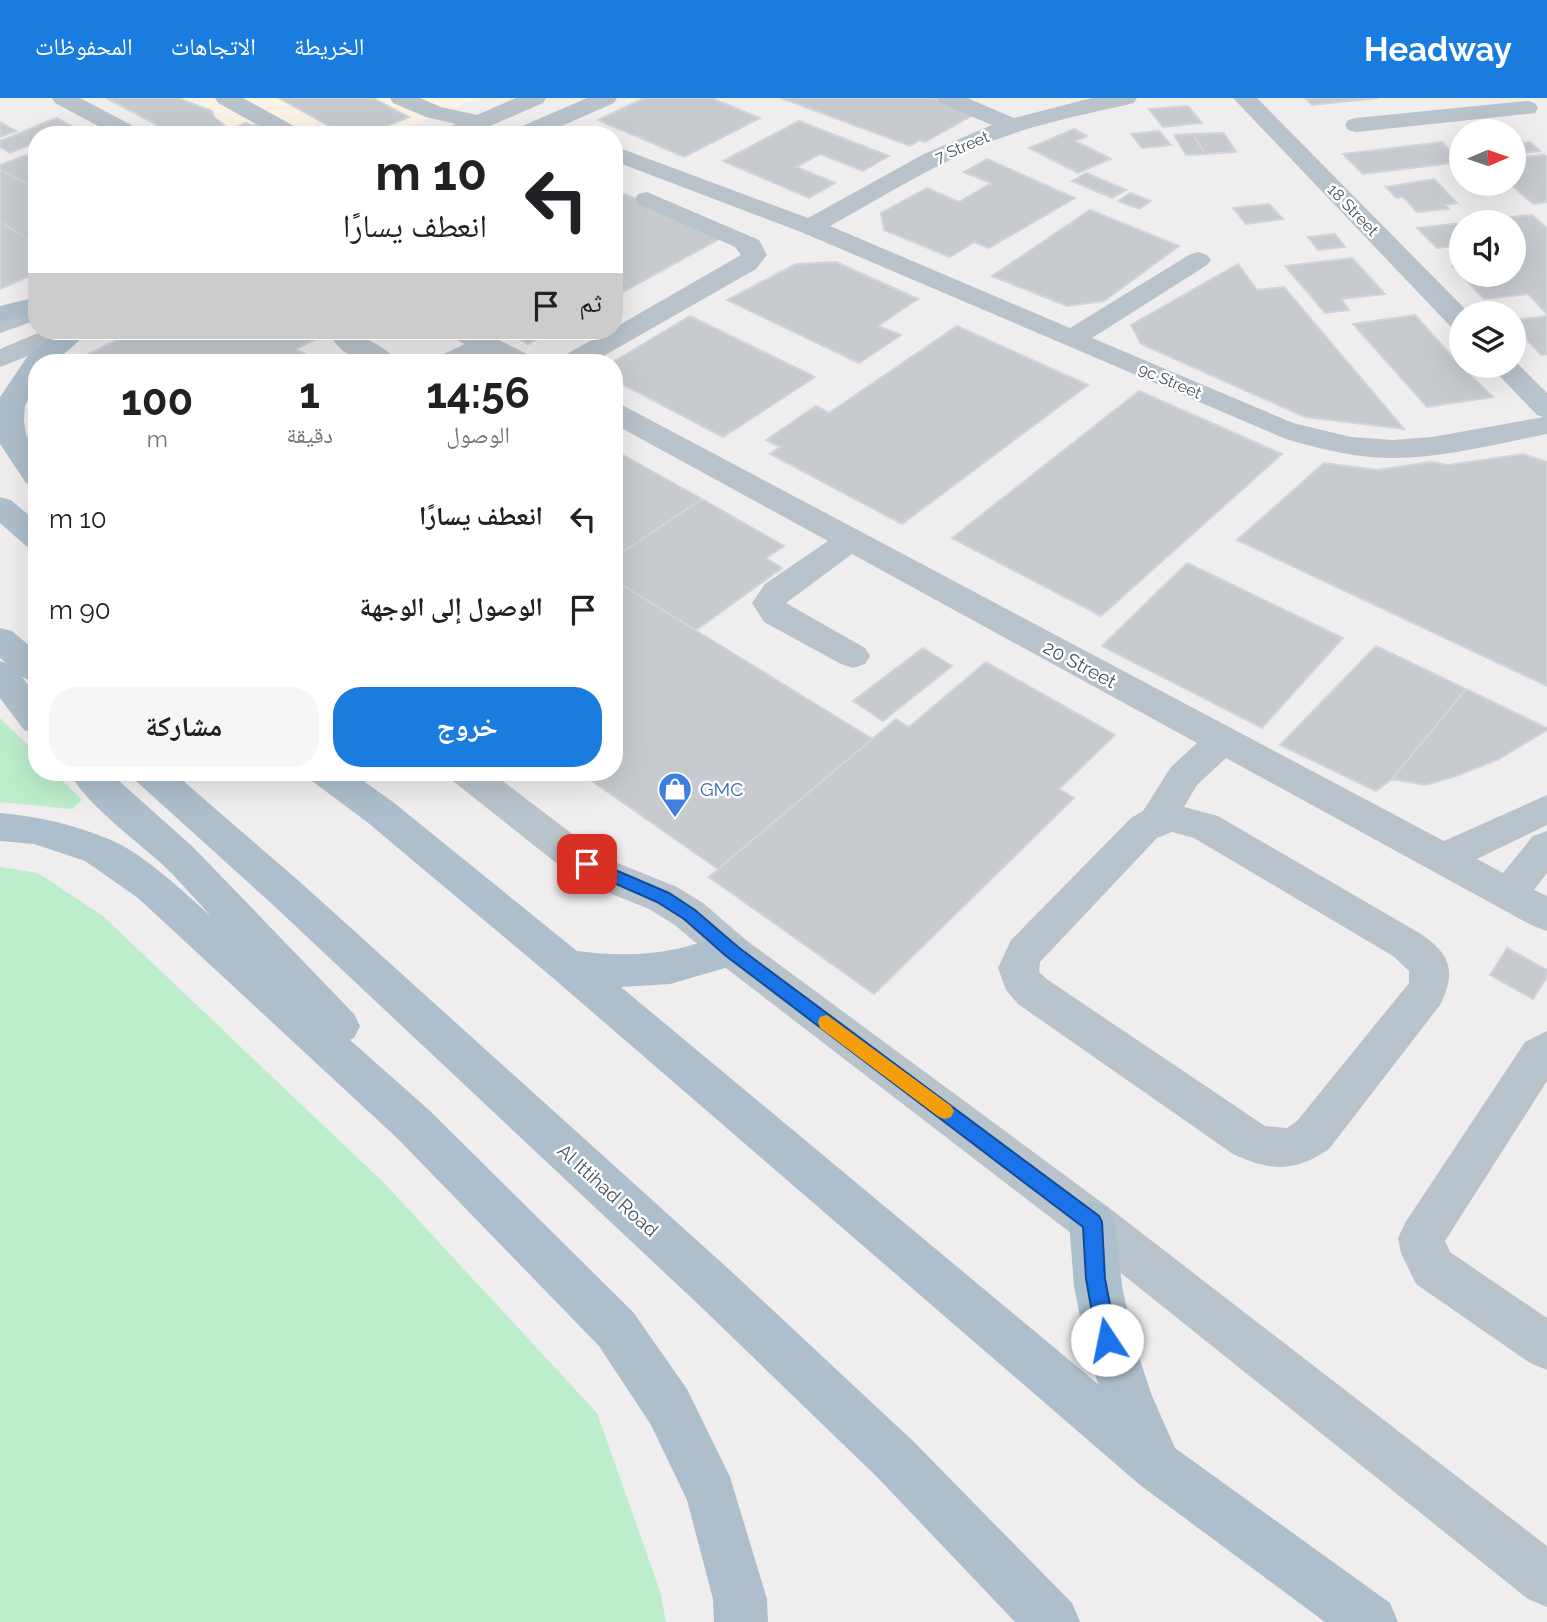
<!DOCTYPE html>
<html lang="ar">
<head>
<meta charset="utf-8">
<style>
	body { margin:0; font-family:Raleway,"Noto Naskh Arabic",sans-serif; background:#f6f6f6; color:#202124; direction:rtl; height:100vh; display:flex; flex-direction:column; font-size:26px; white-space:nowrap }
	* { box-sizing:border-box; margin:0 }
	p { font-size:23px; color:#757577 }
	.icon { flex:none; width:38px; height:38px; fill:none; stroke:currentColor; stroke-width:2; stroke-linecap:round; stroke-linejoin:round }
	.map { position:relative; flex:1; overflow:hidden; direction:ltr }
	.side { position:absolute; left:28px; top:256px; width:595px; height:427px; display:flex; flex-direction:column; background:#fff; border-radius:28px; box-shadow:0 7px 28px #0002; direction:rtl }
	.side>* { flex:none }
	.top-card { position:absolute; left:28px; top:28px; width:595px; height:214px; border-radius:28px; box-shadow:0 7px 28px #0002; direction:rtl; background:#fff; color:#202124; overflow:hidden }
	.needle { width:46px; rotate:88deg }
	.tools { position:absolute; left:1449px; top:21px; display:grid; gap:14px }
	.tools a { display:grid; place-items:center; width:77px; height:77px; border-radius:50%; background:#fff; box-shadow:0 7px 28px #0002; font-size:35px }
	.pin { position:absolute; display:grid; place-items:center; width:60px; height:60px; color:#fff; margin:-30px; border-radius:14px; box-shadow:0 4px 10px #0006 }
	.me { position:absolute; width:77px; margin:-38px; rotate:349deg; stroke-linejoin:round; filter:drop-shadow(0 0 5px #0008) }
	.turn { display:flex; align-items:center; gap:24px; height:147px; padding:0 21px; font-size:32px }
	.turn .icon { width:91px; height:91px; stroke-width:2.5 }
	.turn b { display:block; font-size:49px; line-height:60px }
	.then { display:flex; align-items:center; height:66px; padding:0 21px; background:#0003; gap:14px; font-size:26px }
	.eta { display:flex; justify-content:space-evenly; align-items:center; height:119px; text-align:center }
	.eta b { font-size:42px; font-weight:700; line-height:49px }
	.action { display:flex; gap:14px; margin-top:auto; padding:14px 21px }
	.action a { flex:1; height:80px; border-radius:28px; background:#1a7cde; color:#fff; font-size:28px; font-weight:700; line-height:80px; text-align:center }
	.action a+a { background:#f6f6f6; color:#202124 }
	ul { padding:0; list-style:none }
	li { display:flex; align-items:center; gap:21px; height:91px; padding:0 21px }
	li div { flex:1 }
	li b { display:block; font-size:26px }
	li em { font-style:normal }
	header { display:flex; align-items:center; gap:42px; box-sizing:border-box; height:98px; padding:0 35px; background:#1a7cde; color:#fff }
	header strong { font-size:33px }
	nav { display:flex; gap:38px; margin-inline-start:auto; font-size:24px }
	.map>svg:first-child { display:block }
	.commercial { fill:#fbf4e6 }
	.green { fill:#bceecc }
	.building { fill:#c7cbd0; stroke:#d1d4d9; stroke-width:2 }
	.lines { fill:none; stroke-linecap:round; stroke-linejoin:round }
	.minor { fill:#b9c3cb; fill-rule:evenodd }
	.major { fill:#adbfcd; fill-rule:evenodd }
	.route { fill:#1a73e8; stroke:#114b97; stroke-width:2 }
	.slow { fill:#f59e0b }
	.labels { text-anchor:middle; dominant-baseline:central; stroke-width:5; stroke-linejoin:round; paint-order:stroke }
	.far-street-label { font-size:16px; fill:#46525b; stroke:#fff }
	.street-label { font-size:19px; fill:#46525b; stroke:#fff }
	.shop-label { font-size:19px; fill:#366cbe; stroke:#fff; text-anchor:start }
</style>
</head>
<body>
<header>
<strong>Headway</strong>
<nav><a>الخريطة</a><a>الاتجاهات</a><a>المحفوظات</a></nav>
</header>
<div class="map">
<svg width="1547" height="1524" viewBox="0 0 1547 1524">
	<rect width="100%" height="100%" fill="#f0edee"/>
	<path class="commercial" d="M107 0H478L388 37H178Z"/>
	<path class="green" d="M0 620 37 656V674H54L82 702 72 711 0 704Z
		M0 769 38 775 103 818 385 1086 597 1315 660 1493 666 1524H0Z"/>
	<path class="building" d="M106 0H178L212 13 214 19 224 27 200 37H176Z
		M279 0H373L409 19 364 37H345Z
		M644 0H711L760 20 684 59 598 22Z
		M781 0H933L975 16 925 44 920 42 910 48Z
		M1305 0H1378L1312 7Z
		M1188 8 1202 25 1163 29 1149 11Z
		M56 20 73 29 54 37H37V44L10 55 0 49V43Z
		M799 23 889 58 863 73 820 56 796 69 835 85 809 100 723 63Z
		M0 24 16 33 0 39Z
		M246 25 253 28 256 26 277 37H216Z
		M1074 31 1087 38 1075 43 1111 61 1078 75 1029 50Z
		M1159 33 1171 47 1142 50 1131 36Z
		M1224 35 1236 54 1205 56 1193 36Z
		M1193 36 1205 56 1186 57 1174 37Z
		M1514 37 1524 45 1530 44 1540 53 1514 56Z
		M1442 44 1461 64 1363 76 1343 56Z
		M37 53V92L0 71V67Z
		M1544 57 1547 59V104L1533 106 1510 86H1514V60Z
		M987 61 1075 100 989 150 974 144 950 159 884 132 881 115 927 90 959 104 991 85 964 74Z
		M0 71 37 92V146L0 124Z
		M1086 75 1126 92 1112 100 1072 83Z
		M1434 81 1457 105 1445 107 1449 111 1417 114 1403 99 1396 100 1386 89Z
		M1130 95 1151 103 1139 111 1118 103Z
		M625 96 721 140 614 199V101Z
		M1269 106 1283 121 1246 126 1233 110Z
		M1090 112 1179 148 1104 203 1067 208 992 178Z
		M1532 117 1547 130V216L1528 196 1484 201 1453 168 1461 167V177H1514V124H1464Z
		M0 124 37 146V175L0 191Z
		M1461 125V147L1437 150 1417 130Z
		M1335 136 1345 149 1318 152 1308 139Z
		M1352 160 1385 196 1341 201 1349 212 1325 215 1285 168Z
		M836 164 918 201 878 228 901 237 859 265 727 202 796 166Z
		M1238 166 1257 192 1284 189 1404 331 1305 319 1141 246 1131 227Z
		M1415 217 1461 268 1493 299 1427 309 1353 226Z
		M690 218 815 279 723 339 614 282 613 264Z
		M1547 218V256L1541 257 1514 228V222Z
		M957 228 1088 287 902 426 770 356 780 349 766 342 816 308 829 315Z
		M136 233H332L296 251 320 264H81L84 258Z
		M504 233H552L528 246Z
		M1139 293 1282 356 1101 518 952 440Z
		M614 352 702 401 614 460Z
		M1523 356 1547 364V588L1237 442 1324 365 1377 372 1431 364 1448 367Z
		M702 401 784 448 766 460 782 470 696 532 614 482V460Z
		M1187 465 1343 540 1262 630 1102 548Z
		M614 482 872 641 718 771 579 674H614Z
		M1376 548 1466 591 1392 681 1376 693 1280 647Z
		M923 550 952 568 883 623 853 603Z
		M986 564 1115 637 1059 691 1074 700 874 896 709 779 896 621 909 629Z
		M1466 591 1547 630V632L1499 661 1459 677 1426 687 1392 681Z
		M1507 850 1547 872V879L1533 901 1490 877Z"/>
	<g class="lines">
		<path class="minor" d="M52 0H80L141 32 144 37H115L55 5Z
			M215 0H243L301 32 304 37H276L218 5Z
			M390 0H420L441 9 477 17 516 0H546L543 5 469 37H438L441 32 456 26 426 19 393 5Z
			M587 0H617L614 5 541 37H510L513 32Z
			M937 0H967L1014 20 1092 0H1137L1134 5C1083 17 1033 26 985 46 931 68 881 100 830 128L1070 230 1189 157 1198 154 1207 157 1211 162 1207 167 1092 240 1293 325 1351 339 1393 342 1432 339 1544 319 1537 317 1490 268H1514V262L1547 295V336C1496 346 1444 360 1392 360 1356 360 1321 351 1286 341L801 134 614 63V48L808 120 924 56 992 27 940 5Z
			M1233 0H1257L1469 215H1461V231L1451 229Z
			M1527 3 1535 5 1538 10 1535 15 1356 34 1348 32 1345 27 1348 22 1356 20Z
			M647 94 759 142 767 157 756 171 593 264H559L563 258 608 233H614V230L741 157 735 149 638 106 635 101 638 96Z
			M37 204V222L0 235V217Z
			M43 233H80L76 239 0 269V251Z
			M448 233H481L531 258 535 264H500L486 257 470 264H435L439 258 465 246 451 239Z
			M347 234C363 238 388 250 398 264 374 265 348 264 333 242L337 236Z
			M614 305 624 308 1444 743 1547 697V727L1477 761 1503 775 1533 738 1547 733V775L1534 792 1547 798V833L1533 828 1226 660 1197 687 1184 709 1218 718 1421 836C1452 857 1456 875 1440 907L1329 1051C1294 1075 1270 1073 1233 1056L1018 906 1006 892 998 870 1011 842 1131 720 1143 713 1171 669 1197 645 852 456 786 505 865 550 870 558 865 566 853 570 841 566 764 524 752 505 765 486 828 443 614 326ZM1172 734 1194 740 1393 858 1409 873V885L1297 1023 1287 1030 1265 1028 1048 882 1039 874 1040 864 1157 740Z
			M448 674H491L588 748 615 764 677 789 703 805 746 842 1108 1109 1547 1448V1509L1528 1501 1076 1139 718 864 675 827 649 811 587 786 560 768 453 683Z
			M1547 933V983L1445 1143 1450 1154 1547 1220V1272L1530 1265 1416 1186 1401 1155 1398 1140 1405 1125 1525 944Z"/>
		<path class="major" d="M37 199V215L0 224V208Z
			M59 233H90L55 264H37V284L25 308 24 322 26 336 37 359V388L26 385 0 346V299L27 259Z
			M0 399 11 402 37 424V451L26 448 0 425Z
			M0 530 12 533 37 554V585L22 579 37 598V636L24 632 0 600V563L6 565 0 560Z
			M69 674H109L193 749 354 916 360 928 354 940 350 942 429 1012 633 1214 687 1291 730 1379 767 1501 768 1524H714L713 1501 687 1402 651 1327 599 1248 397 1040 138 800 85 763 34 746 0 743V715C38 718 76 727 111 742 147 758 182 793 211 818 195 801 179 782 162 766 135 742 85 705 69 674Z
			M131 674H173L300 784 733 1175 913 1343 1072 1505 1080 1524H1015L877 1379 699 1207 272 806 136 683Z
			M307 674H351L393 704 577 853C608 857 640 858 671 852 696 848 723 834 746 842L752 853 746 864 670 886 621 889 1098 1286 1085 1244 1074 1188 1069 1124 1076 1109 1092 1103 1108 1109 1115 1124 1122 1188 1134 1244 1152 1298 1175 1350 1390 1505 1398 1524H1325L1140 1387 553 880 367 724 312 683Z"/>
	</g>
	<path class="route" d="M587 760 669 795 695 812 738 849 1099 1118 1102 1124 1105 1181 1117 1242 1114 1249 1107 1252 1100 1249 1097 1242 1086 1181 1083 1129 726 858 684 821 657 804 582 771 579 766 582 762Z"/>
	<path class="slow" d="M827 917 951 1008 954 1013 951 1019 945 1021 939 1019 820 930 818 924 820 919Z"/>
	<defs>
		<g id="shop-pin" transform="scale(1.75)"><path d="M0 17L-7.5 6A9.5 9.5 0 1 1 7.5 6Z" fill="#3f7fe0" stroke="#fff"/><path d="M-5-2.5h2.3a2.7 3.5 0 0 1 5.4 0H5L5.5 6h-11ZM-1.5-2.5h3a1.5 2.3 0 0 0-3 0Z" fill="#fff"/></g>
	</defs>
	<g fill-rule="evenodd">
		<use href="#shop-pin" x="675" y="691"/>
	</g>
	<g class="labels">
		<g class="far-street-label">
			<text transform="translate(962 49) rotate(-23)">7 Street</text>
			<text transform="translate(1353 112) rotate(46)">18 Street</text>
			<text transform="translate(1170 283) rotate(23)">9c Street</text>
		</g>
		<g class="street-label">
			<text transform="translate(1080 566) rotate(28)">20 Street</text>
			<text transform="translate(608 1092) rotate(42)">Al Ittihad Road</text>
		</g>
		<g class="shop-label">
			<text x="700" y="691">GMC</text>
		</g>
	</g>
</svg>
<div class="tools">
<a><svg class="needle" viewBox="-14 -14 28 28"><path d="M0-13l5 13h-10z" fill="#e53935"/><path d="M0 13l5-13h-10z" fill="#757577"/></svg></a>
<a><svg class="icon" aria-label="sound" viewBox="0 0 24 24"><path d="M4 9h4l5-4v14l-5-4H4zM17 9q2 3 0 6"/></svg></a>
<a><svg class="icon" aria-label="layers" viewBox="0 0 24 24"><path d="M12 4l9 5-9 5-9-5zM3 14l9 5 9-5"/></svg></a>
</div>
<div class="pin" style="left:587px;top:766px;background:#d93025"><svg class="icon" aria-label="arrive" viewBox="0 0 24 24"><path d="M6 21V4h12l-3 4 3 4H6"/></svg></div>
<svg class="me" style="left:1107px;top:1242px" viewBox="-20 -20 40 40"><circle r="19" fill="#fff"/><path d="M0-13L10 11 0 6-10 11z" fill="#1a73e8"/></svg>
<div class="top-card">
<div class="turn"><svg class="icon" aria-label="left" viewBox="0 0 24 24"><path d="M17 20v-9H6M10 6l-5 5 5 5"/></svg><div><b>10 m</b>انعطف يسارًا</div></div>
<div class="then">ثم<svg class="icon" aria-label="arrive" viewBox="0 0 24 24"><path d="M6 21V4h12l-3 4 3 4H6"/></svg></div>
</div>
<section class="side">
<div class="eta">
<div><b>14:56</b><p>الوصول</p></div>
<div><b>1</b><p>دقيقة</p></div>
<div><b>100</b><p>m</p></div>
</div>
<ul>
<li><svg class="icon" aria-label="left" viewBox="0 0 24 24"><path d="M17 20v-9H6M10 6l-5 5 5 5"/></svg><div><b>انعطف يسارًا</b></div><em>10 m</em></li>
<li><svg class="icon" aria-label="arrive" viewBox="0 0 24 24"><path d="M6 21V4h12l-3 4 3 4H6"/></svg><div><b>الوصول إلى الوجهة</b></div><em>90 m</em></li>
</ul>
<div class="action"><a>خروج</a><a>مشاركة</a></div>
</section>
</div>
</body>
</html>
